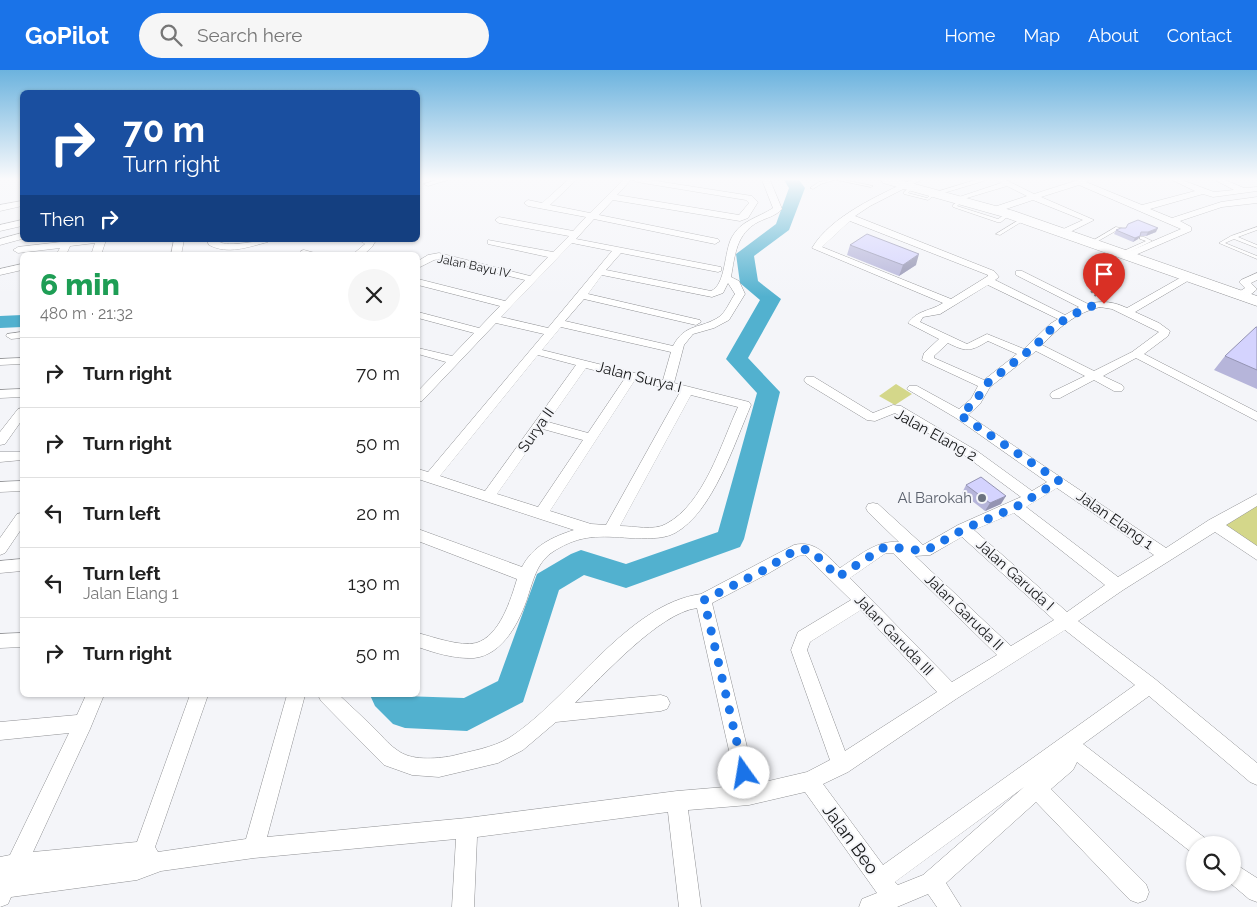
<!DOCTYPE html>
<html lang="en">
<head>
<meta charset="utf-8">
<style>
	body { margin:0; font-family:Raleway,sans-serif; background:#f6f6f6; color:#222; height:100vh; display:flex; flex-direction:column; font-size:19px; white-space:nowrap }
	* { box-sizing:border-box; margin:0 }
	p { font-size:16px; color:#767676 }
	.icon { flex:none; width:28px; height:28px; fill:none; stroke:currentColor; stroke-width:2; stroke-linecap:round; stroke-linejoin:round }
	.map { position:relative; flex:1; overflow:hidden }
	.side { position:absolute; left:20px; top:182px; width:400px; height:445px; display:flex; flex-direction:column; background:#fff; border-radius:8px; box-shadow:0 1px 4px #0004 }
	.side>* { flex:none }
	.top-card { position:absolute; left:20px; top:20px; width:400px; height:152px; border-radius:8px; box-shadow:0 1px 4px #0004; background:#1a4fa0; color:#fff; overflow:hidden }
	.fabs { position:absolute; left:1186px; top:766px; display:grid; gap:10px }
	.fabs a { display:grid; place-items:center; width:55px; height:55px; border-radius:50%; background:#fff; box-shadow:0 1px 4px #0004; font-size:25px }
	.pin { position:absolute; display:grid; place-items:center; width:42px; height:42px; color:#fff; margin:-51px -21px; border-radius:50% 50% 50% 0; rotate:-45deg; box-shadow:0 0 5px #0007 }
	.pin .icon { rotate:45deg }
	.me { position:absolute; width:55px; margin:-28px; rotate:347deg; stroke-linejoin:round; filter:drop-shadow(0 0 4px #0008) }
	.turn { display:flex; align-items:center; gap:18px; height:105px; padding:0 20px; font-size:22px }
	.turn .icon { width:65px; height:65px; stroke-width:2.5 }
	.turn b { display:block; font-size:35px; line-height:42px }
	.then { display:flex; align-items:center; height:48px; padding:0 20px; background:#0003; gap:10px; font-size:19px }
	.round { display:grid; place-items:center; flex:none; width:52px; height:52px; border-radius:26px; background:#f6f6f6 }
	.headline { display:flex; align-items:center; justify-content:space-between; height:85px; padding:0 20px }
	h1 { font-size:30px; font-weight:800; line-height:38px; color:#1e9e55 }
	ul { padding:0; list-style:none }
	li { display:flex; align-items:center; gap:15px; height:70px; padding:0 20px; border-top:1px solid #e0e0e0 }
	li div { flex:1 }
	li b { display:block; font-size:19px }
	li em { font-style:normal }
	header { display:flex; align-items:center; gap:30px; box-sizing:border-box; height:70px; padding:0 25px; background:#1a73e8; color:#fff }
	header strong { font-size:24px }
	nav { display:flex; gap:28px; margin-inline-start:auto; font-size:18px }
	.search { width:350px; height:45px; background:#f6f6f6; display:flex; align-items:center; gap:12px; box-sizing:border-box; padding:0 18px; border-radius:28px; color:#767676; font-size:19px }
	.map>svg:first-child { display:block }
	.green { fill:#d4d78a }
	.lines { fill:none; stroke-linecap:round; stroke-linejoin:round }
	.river { fill:#52b1cf; fill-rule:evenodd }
	.lane-casing { stroke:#909194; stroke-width:1 }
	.street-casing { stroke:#909194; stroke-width:1 }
	.primary-casing { stroke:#909194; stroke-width:1 }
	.path { stroke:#86878a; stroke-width:2; stroke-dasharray:2.5 2.5; stroke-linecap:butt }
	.lane { fill:#fff; fill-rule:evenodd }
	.street { fill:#fff; fill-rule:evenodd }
	.primary { fill:#fff; fill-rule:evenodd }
	.wall { fill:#b6b5da }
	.shaded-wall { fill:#9494b2 }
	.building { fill:#d4d3fe; stroke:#9494b2 }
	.route { stroke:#1a73e8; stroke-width:9; stroke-dasharray:0 16.2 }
	.worship-dot { fill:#6b7280; stroke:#f4f5f9; stroke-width:2 }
	.labels { text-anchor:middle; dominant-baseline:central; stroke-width:4; stroke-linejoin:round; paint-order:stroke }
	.far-street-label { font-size:12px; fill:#151617; stroke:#f4f5f9 }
	.street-label { font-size:15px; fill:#151617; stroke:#f4f5f9 }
	.worship-label { font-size:15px; fill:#5b616d; stroke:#f4f5f9; text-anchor:end }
	.near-street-label { font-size:18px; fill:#151617; stroke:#f4f5f9 }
</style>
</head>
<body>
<header>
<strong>GoPilot</strong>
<div class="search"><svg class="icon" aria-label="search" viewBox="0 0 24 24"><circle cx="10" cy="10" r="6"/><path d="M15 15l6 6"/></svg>Search here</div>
<nav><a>Home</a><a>Map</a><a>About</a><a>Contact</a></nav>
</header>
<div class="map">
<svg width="1257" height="837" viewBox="0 0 1257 837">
	<rect width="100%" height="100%" fill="#f4f5f9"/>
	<path class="green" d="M896 314 912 324 895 335 879 326Z
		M1257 434V481L1221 456Z"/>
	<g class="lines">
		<path class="river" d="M784 110H799L805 118 789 160 754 186 758 211 781 229 748 288 780 322 744 469 740 477 626 518 584 505 559 520 523 632 467 661 405 658 393 654 375 636 370 625 464 628 498 611 537 504 571 484 581 480 626 494 718 462 757 323 726 289 760 230 740 213 736 184 776 154 789 118Z
			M22 245V257L0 258V246Z"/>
		<g class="lane-casing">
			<path id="lane" d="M829 110H834L821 114 813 119 810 118 819 112Z
				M837 110H844L873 116 871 117Z
				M911 116 914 117 908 123 927 128 934 122 937 123 928 130 904 124V122Z
				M961 129 964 130 957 136 998 149 1007 143 1011 144 1001 152H997L953 137V135Z
				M1022 148 1026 149 1000 165 996 164Z
				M1116 157 1125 159 1123 160 1119 159 1093 174 1089 173Z
				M1257 157V160L1238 167 1257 175V178L1234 169 1225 173 1257 186V189L1219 173 1231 166Z
				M1140 167H1144L1152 171 1123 185H1119V183L1146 171 1140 169Z"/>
		</g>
		<g class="street-casing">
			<path id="street" d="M436 110H448L428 116 424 114Z
				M568 110H576L550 135 590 143 623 110H631L617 125 739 145 749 133 746 130 637 112 633 110H650L752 126 758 132 748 148 740 151 613 130 599 145 718 169 720 171 715 174 594 149 576 169 721 197V201L718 202 621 183 606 200 711 221C726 215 724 181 732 167 741 150 758 148 773 138L762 110H770L782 139C776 146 766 148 758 152 736 164 735 185 731 207L739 211 745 224 729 250 714 258 693 264 684 275 674 313 749 332 751 335C734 374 713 442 675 463 662 470 645 468 630 468 600 466 581 464 554 481 537 492 534 508 528 526 520 551 503 585 474 588 455 589 435 583 418 577V563C433 567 461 577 476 573 500 566 511 529 517 509L418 471V459L522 497C533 476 552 467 574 460L418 409V399L428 402 544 264 496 253 422 331 418 332V321L446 292 418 284V278L452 286 474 263 418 248V242L479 258 500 236 418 215V209L505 231 525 210 439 189 434 190 418 198V191L428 185 439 183 530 206 548 187 488 174V170L553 182 569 166 499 153 495 150 499 147 573 161 586 147 528 136 524 133 528 130 542 133ZM572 173 612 181 548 258 501 247ZM602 205 712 227 723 223 728 213 735 224C730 231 726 242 719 247 701 259 685 253 673 276L565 251 584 229 696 255 701 252 700 250 588 224ZM561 257 671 282 663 310 542 280ZM538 285 576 295 485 421 440 406ZM586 298 625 308 588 363 548 352ZM635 310 680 322 606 455 591 454 550 441ZM691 325 738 337C721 374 704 434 666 454 654 461 634 456 620 456ZM543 359 583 370 538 437 497 424Z
				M911 110H921L870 136 855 146 994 201 999 207 995 210 1065 245 1079 237 1016 205V201H1022L1088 234C1103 230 1114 232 1127 238L1185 205H1191V209L1135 242 1159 253 1170 261 1168 266 1144 284 1257 342V351L1136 288 1103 306 1122 315 1124 318 1122 321H1114L1094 310 1060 328H1052L1050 325 1052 322 1085 306 1036 281 990 317 980 334 968 345 1166 478 1209 450 1257 424V436L1226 455 1257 476V490L1215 462 1123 520 1078 551 1155 609 1257 693V715L1250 712 1149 626 1083 674 1205 768 1208 775H1195V784L1191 782 1077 692 1073 700 1051 719 1146 814 1149 822 1146 830 1138 833 1130 830 1036 732 946 813 961 837H937L928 824 897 837H859L862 829 877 823 805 722 749 735 688 740 701 837H679L668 742 477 767 474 837H452L456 769 254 788 161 801 137 810 11 827 8 834 0 837V787L10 785 69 663 0 670V652L77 645 86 625H104L90 659 33 782 137 772 190 625H208L155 777 158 782 246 769 287 625H305L267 767 467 748 677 721 737 716 697 538C659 543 603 606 575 633L661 625 667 627 670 633 667 639 661 641 556 652 523 680 498 693 439 707 412 705 384 695 321 631 318 625H339C353 638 367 651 380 664 385 670 391 676 397 680 411 691 435 689 452 686 471 681 492 678 509 668 570 629 627 534 701 524L794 475C815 470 826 485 840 498 859 486 876 470 899 472L868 442 866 438 868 434 873 433 878 434 923 475 958 455 1021 427 967 387 895 343 875 351 867 350 806 313 804 310 806 307H814L873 343 893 335 901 336 977 381 1032 421 1047 412 956 348 907 319 909 316H917L959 339 971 329 978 316 922 290 924 283 939 269 908 253C919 239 929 242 943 233L812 178C831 146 879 125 911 110ZM850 151 988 205V206L951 229 822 177ZM988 215 1058 249 1050 254 1024 279 987 264 967 274 920 252 923 247 940 244ZM1100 237 1112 239 1159 262 1132 282 1094 301 1042 275C1058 258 1077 242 1100 237ZM988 271 1017 284 984 310 934 288V286L948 273C966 282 970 282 988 271ZM1057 418 1154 485 1118 507 1026 437ZM1014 443 1105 515 1067 542 974 460ZM962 467 1054 550 1011 576 915 486 930 485ZM886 483H893L997 585 952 612 850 508ZM805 485 851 530 798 562 791 580 830 690 807 702 756 714 712 533 769 503 798 486ZM861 540 937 622 845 681 807 580 810 572ZM1065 560 1135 615 883 795 823 714 848 702 956 629ZM1024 717 923 805 898 815 895 812Z
				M975 110H987L937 125 933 123Z
				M997 110H1006L1034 124 1078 110H1089L1086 112 1142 135 1195 121 1172 110H1182L1214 122 1234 120 1215 110H1225L1244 118 1257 117V121L1213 127 1203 124 1150 139 1172 148 1221 132 1257 127V133L1222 137 1180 151 1191 157V161L1126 189 1121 186 1123 184 1181 159 1079 115 1041 127 1094 150 1062 166 1059 165V161L1083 150 1033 130 997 142H991V138L1027 126 1007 116 957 131 953 129 1001 113Z
				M22 131V136L0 141V135Z
				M22 150V156L0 161V155Z
				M22 163V169L0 175V169Z
				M78 170H106L101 185H91L95 173 70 176 66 185H56L60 178 18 183 13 180 18 177Z
				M174 170H184L181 185H171Z
				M207 170H217C224 179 256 170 270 170L268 172C248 177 228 185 209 175Z
				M359 170H373L375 172 372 177 363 185H352L365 174Z
				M304 180 315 183 317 185H301V181Z
				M22 194V200L0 205V199Z
				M1257 203V210L1251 213 1257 219C1253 224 1244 229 1237 227V223L1245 218 1239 212 1241 210Z
				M22 262V268L11 269 6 266 7 264Z
				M22 288V294L0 295V289Z
				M22 319V327L0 328V320Z
				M22 338V350L5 374 0 375V362L18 339Z
				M0 382H22V390L0 392Z
				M22 411V421L0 422V412Z
				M22 443V458L5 483 0 485V468L17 444Z
				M22 489V501L0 503V491Z
				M22 563V577L0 578V564Z
				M1232 792 1257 808V832L1249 829 1229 812H1232Z"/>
		</g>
		<g class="primary-casing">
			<path id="primary" d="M881 110H900L1014 141 1257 226V236L1004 147 883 113Z"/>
		</g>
		<path class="path" d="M1091 221 1096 226"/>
		<use href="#lane" class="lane"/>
		<use href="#street" class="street"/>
		<use href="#primary" class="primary"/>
	</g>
	<path class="wall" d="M1116 160 1156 162 1146 166H1140L1138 169 1133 172 1114 164Z
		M850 175 916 195 899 206 847 185Z
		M1257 257V319L1214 300 1225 286Z
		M966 415 1001 434 985 441 962 423Z"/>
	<path class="shaded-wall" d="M1158 158 1156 162 1146 166 1148 162Z
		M1140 166 1138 169 1133 172 1135 168Z
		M919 184 916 195 899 206 903 195Z
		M1006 426 1001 434 985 441 990 433Z"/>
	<path class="building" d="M1138 150 1158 158 1148 162H1141L1140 166 1135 168 1116 160 1121 158H1126L1128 154Z
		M867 164 919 184 903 195 850 175Z
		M1256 257H1257V300L1225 286Z
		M981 407 1006 426 990 433 966 415Z"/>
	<linearGradient id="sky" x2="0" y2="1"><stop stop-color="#6cb3de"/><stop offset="0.48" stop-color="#fafafc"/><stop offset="1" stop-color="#fafafc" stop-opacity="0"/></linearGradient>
	<rect width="1257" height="227" fill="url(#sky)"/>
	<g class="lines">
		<path class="route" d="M744 703 704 530 764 500 794 481 802 479 809 480 817 486 838 507 883 478 890 477 925 481 964 459 1016 437 1059 411 960 345 976 331 985 315 1035 276 1054 256 1087 237 1104 234"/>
	</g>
	<circle class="worship-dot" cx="982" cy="428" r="5"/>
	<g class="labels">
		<g class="far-street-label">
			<text transform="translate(474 196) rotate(12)">Jalan Bayu IV</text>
		</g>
		<g class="street-label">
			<text transform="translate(639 307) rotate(14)">Jalan Surya I</text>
			<text transform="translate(536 360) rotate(-55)">Surya II</text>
			<text transform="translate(936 365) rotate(29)">Jalan Elang 2</text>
			<text transform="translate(1115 450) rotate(35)">Jalan Elang 1</text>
			<text transform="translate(1015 505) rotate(42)">Jalan Garuda I</text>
			<text transform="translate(964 542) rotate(44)">Jalan Garuda II</text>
			<text transform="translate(894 565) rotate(46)">Jalan Garuda III</text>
		</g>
		<g class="worship-label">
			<text x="972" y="428">Al Barokah</text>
		</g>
		<g class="near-street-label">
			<text transform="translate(851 769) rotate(54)">Jalan Beo</text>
		</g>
	</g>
</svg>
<div class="fabs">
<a><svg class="icon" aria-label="search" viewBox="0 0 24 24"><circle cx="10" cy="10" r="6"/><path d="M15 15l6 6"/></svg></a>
</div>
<div class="pin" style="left:1104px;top:234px;background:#d93025"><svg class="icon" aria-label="arrive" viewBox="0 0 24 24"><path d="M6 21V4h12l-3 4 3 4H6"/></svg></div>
<svg class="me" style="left:744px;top:703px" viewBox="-20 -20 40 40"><circle r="19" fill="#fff"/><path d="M0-13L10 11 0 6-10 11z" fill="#1a73e8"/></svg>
<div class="top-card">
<div class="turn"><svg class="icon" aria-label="right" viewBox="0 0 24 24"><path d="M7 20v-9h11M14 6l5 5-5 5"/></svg><div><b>70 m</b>Turn right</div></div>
<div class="then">Then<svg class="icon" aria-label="right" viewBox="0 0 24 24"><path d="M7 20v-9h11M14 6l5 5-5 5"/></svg></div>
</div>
<section class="side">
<div class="headline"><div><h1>6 min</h1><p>480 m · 21:32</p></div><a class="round"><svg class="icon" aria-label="close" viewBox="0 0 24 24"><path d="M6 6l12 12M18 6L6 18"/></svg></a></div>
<ul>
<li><svg class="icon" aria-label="right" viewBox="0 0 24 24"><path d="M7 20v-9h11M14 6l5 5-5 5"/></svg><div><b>Turn right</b></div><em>70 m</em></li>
<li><svg class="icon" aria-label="right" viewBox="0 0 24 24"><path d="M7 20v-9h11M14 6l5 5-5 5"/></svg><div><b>Turn right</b></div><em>50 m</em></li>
<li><svg class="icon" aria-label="left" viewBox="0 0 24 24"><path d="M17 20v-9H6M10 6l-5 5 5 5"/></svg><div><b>Turn left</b></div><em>20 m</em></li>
<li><svg class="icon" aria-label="left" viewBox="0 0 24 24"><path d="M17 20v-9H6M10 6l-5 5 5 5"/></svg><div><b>Turn left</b><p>Jalan Elang 1</p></div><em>130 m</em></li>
<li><svg class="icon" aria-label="right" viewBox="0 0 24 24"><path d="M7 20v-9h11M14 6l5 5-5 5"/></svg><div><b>Turn right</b></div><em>50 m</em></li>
</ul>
</section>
</div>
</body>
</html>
